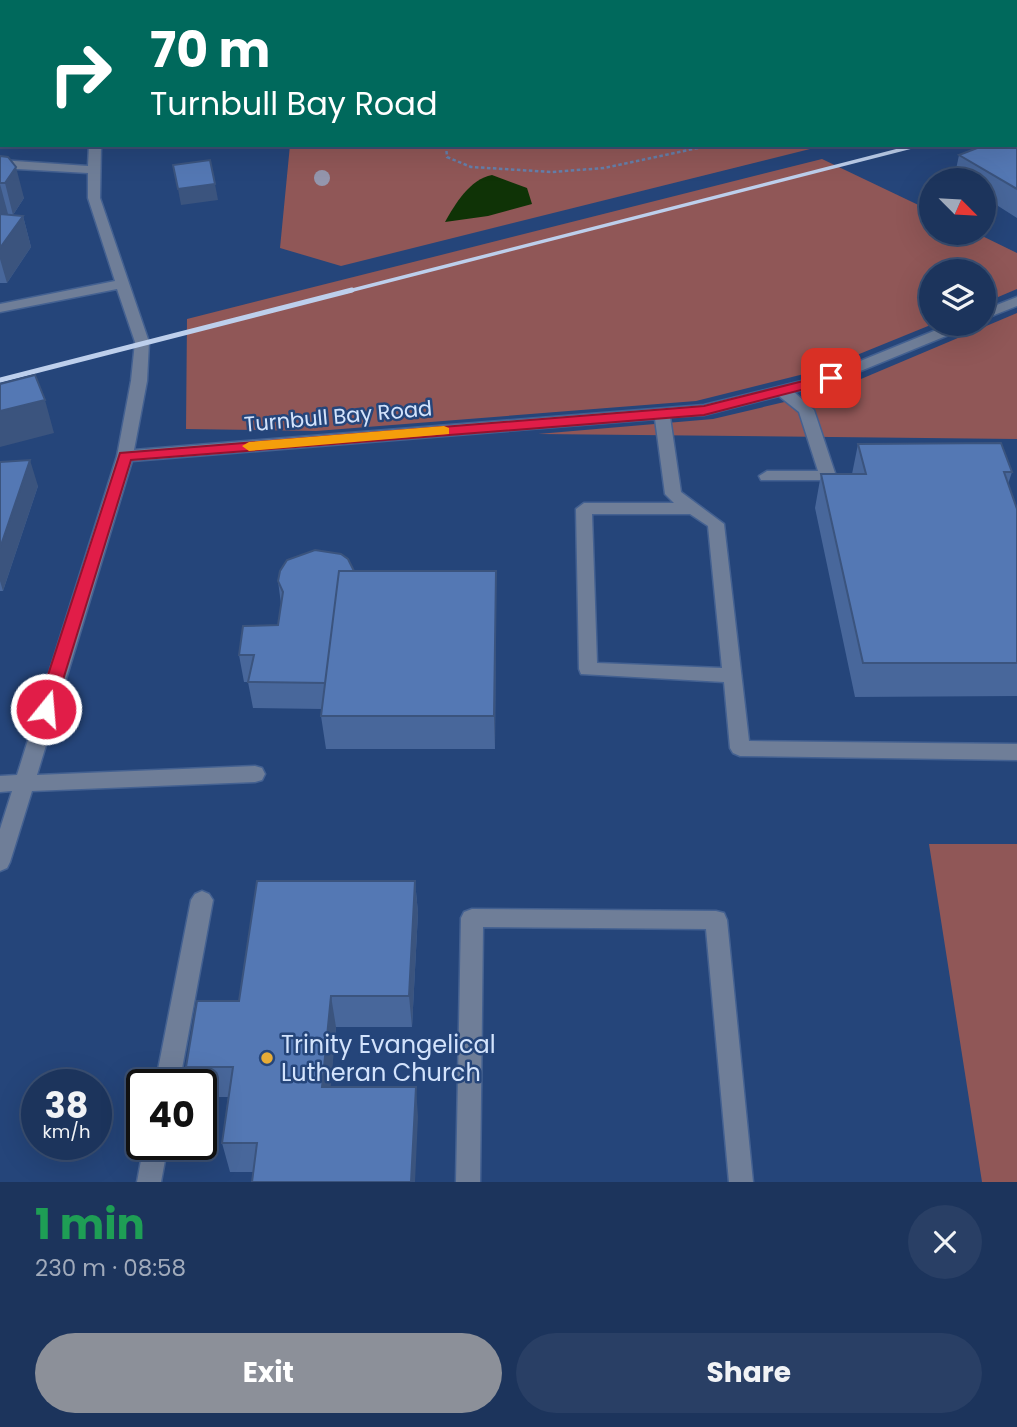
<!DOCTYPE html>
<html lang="en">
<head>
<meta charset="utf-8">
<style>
	body { margin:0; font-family:Poppins,sans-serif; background:#293f65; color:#f1f3f6; height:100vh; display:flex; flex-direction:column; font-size:26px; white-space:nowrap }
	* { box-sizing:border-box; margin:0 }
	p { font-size:23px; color:#a0aabb }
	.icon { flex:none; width:38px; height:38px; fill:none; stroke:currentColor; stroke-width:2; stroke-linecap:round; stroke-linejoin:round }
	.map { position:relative; height:1182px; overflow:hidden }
	.sheet { display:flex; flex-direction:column; background:#1c345c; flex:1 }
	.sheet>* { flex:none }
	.top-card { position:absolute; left:0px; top:0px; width:1018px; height:147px; box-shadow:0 7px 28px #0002,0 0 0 2px #3a4f72; background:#00695c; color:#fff; overflow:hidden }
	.needle { width:46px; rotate:114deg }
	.controls { position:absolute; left:919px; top:168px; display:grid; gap:14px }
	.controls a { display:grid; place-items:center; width:77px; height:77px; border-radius:50%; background:#1c345c; box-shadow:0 7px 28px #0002,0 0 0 2px #3a4f72; font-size:35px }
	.speed { position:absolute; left:21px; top:1069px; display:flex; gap:14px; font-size:35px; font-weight:700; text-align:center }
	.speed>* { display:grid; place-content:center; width:91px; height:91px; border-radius:50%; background:#1c345c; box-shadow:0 7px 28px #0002,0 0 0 2px #3a4f72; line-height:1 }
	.speed small { font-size:18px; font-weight:400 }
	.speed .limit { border:4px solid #111; border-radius:10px; background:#fff; color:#111 }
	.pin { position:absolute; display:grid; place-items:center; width:60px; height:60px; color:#fff; margin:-30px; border-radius:14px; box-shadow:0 4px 10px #0006 }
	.me { position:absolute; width:77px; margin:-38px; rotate:17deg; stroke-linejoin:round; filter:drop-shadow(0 0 5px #0008) }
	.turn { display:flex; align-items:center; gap:24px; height:147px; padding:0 35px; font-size:32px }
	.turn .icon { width:91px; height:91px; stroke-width:2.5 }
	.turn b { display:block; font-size:49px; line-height:60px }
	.round { display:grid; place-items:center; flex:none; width:74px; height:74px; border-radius:37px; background:#293f65 }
	.headline { display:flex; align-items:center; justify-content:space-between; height:119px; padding:0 35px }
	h1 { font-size:42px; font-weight:700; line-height:52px; color:#1e9e55 }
	.button { display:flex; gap:14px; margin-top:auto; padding:14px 35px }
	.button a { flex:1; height:80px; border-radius:42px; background:#8c9099; color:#fff; font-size:28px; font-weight:700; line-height:80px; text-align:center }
	.button a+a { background:#293f65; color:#f1f3f6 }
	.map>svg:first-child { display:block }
	.green { fill:#905757 }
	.water { fill:#0f3306 }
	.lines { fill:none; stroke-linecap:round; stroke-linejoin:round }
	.minor-casing { stroke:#446191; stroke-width:3 }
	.path { stroke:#657faa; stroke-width:2.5; stroke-dasharray:3.5 2.5; stroke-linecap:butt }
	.minor { fill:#6f7e98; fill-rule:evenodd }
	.rail-far1 { stroke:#bdcfec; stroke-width:3.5 }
	.rail { stroke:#bdcfec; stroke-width:5 }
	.tree { fill:#9496ad }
	.wall { fill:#48679b }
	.shaded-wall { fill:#3b547e }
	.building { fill:#5478b4; stroke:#3b547e; stroke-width:2 }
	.route { fill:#e11d48; stroke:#92132f; stroke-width:2 }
	.slow { fill:#f59e0b }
	.poi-dot { fill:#e7ac37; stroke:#25457a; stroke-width:2.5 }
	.labels { text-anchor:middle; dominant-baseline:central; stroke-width:5; stroke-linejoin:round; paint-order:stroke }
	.street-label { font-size:21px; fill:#d3e3fc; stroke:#25457a }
	.near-poi-label { font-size:24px; fill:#d3e3fc; stroke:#25457a; text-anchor:start }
</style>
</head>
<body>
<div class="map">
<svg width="1017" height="1182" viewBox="0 0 1017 1182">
	<rect width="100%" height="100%" fill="#25457a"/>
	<path class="green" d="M304 0H1017V98V2Z
		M290 145H826L341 266 280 248Z
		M822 159 931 211V233H976L1017 253V289L984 303V271H931L933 324 820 370 696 401 316 431 186 429 187 319Z
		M1017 313V439L538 434 713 419 793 400 842 387Z
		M929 844H1017V1182H982Z"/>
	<path class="water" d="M492 175 527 188 532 204 488 216 445 222C455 204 470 179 492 175Z"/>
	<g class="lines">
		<g class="minor-casing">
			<path id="minor" d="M129 0H139L128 2Z
				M89 145H101L100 198 149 342 147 381 134 450 704 405 826 375 951 324H970L968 327 836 381 794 392 814 410 836 476 834 480H761L759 476 767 471H818L799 412 779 396 704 415 670 417 681 492 724 524 749 741 1017 744V760L740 756 733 753 730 748 724 682 581 674 579 669 576 509 584 503H674L665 494 655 419 132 461 37 775 255 766 262 768 265 774 262 780 255 782 32 791 10 862 7 868 0 871V829L12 791 0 792V776L17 775 117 456 131 381 135 342 117 289 0 312V304L115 281 88 198V173L0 168V160L88 166ZM592 514H690L708 526 722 668 597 663Z
				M1017 297V306L984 319V310Z
				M202 891 209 894 213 900 179 1085H155L191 900 195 894Z
				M472 909 716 911 724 913 727 920 753 1182H729L706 929 483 927 480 1182H456L461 918 464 912Z
				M144 1144H168L161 1182H137Z"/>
		</g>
		<path class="path" d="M823 2 826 0
			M446 145 447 157 471 167 552 172 604 168 707 146 726 145"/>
		<use href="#minor" class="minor"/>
		<path class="rail-far1" d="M345 292 919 145"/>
		<path class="rail" d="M0 380 352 290"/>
	</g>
	<circle class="tree" cx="322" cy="178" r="8"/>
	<path class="wall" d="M2 30V135L0 134V31Z
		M1017 138V218L984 197V180H955L954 179 959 155Z
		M0 156 24 198 13 215 23 216 31 247 7 283H0Z
		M858 444 1012 472 1008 484 1017 509V696L855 697 815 508 821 474H852Z
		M0 462 38 486 3 591H0Z
		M354 571 496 605 495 749H326L321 716 322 709 253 708 248 682H244L239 655 278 625 281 604 278 581Z
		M415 881 418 913 412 1027H336L330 1087 418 1117 253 1172H230L222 1143 228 1097H201V1085H192L186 1067 239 1001Z"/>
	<path class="shaded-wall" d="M253 0H264L263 2H252Z
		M16 167 24 198 13 215 5 183Z
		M0 184 8 214 0 226Z
		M215 184 218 200 181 205 178 189Z
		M23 216 31 247 7 283 0 259V248Z
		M45 400 54 433 0 447V411Z
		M30 460 38 486 3 591 0 581V548Z
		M496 571V605L495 749 494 716Z
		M415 881 418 913 412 1027 409 996Z
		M331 996 336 1027 328 1117 322 1087Z
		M416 1087 418 1117 415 1182H411Z"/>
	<path class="building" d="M23 0H65L64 2H21Z
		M189 0H253L252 2H188Z
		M1 30H2V68L0 67Z
		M0 81H2V117L0 118Z
		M1017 138V189L959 155 985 145H1017Z
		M0 156 8 157 16 167 5 183H0Z
		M210 160 215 184 178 189 173 165Z
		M0 214 23 216 0 248Z
		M35 375 45 400 0 411V384Z
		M1001 443 1012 472H1004L1017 509V663H863L821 474H866L858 444Z
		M30 460 0 548V462Z
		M315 550 341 554 348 559 354 571H339L325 683 248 682 254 655H239L243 626 278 625 283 592 278 581 280 571 287 560Z
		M339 571H496L494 716H321Z
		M257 881H415L409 996H331L322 1087H416L411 1182H252L257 1143H222L233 1067H186L197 1001H239Z"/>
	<path class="route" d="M831 374 838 378 836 381 704 415 131 460 54 709 52 714H40L37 709 120 453 704 406Z"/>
	<path class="slow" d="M444 426 449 428V434L249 451 242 446 249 442Z"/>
	<circle class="poi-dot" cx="267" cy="1058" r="7"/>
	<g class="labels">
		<g class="street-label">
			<text transform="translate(338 416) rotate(-5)">Turnbull Bay Road</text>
		</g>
		<g class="near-poi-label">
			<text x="281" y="1044">Trinity Evangelical<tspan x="281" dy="28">Lutheran Church</tspan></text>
		</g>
	</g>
</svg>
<div class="controls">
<a><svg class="needle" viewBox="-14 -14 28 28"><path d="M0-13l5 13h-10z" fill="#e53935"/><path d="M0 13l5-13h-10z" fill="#a0aabb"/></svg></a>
<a><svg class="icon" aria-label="layers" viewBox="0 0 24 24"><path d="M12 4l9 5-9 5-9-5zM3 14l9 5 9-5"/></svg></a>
</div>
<div class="speed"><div>38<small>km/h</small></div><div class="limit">40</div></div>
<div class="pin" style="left:831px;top:378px;background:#d93025"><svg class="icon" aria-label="arrive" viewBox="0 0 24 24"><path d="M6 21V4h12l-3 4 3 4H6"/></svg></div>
<svg class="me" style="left:46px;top:709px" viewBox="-20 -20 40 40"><circle r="17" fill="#e11d48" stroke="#fff" stroke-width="3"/><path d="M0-11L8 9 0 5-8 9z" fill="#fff"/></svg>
<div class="top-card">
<div class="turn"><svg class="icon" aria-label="right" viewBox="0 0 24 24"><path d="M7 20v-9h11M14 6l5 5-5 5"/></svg><div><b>70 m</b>Turnbull Bay Road</div></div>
</div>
</div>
<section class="sheet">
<div class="headline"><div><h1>1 min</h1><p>230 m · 08:58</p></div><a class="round"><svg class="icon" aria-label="close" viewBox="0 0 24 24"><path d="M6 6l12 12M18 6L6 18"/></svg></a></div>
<div class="button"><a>Exit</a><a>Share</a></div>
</section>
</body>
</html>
